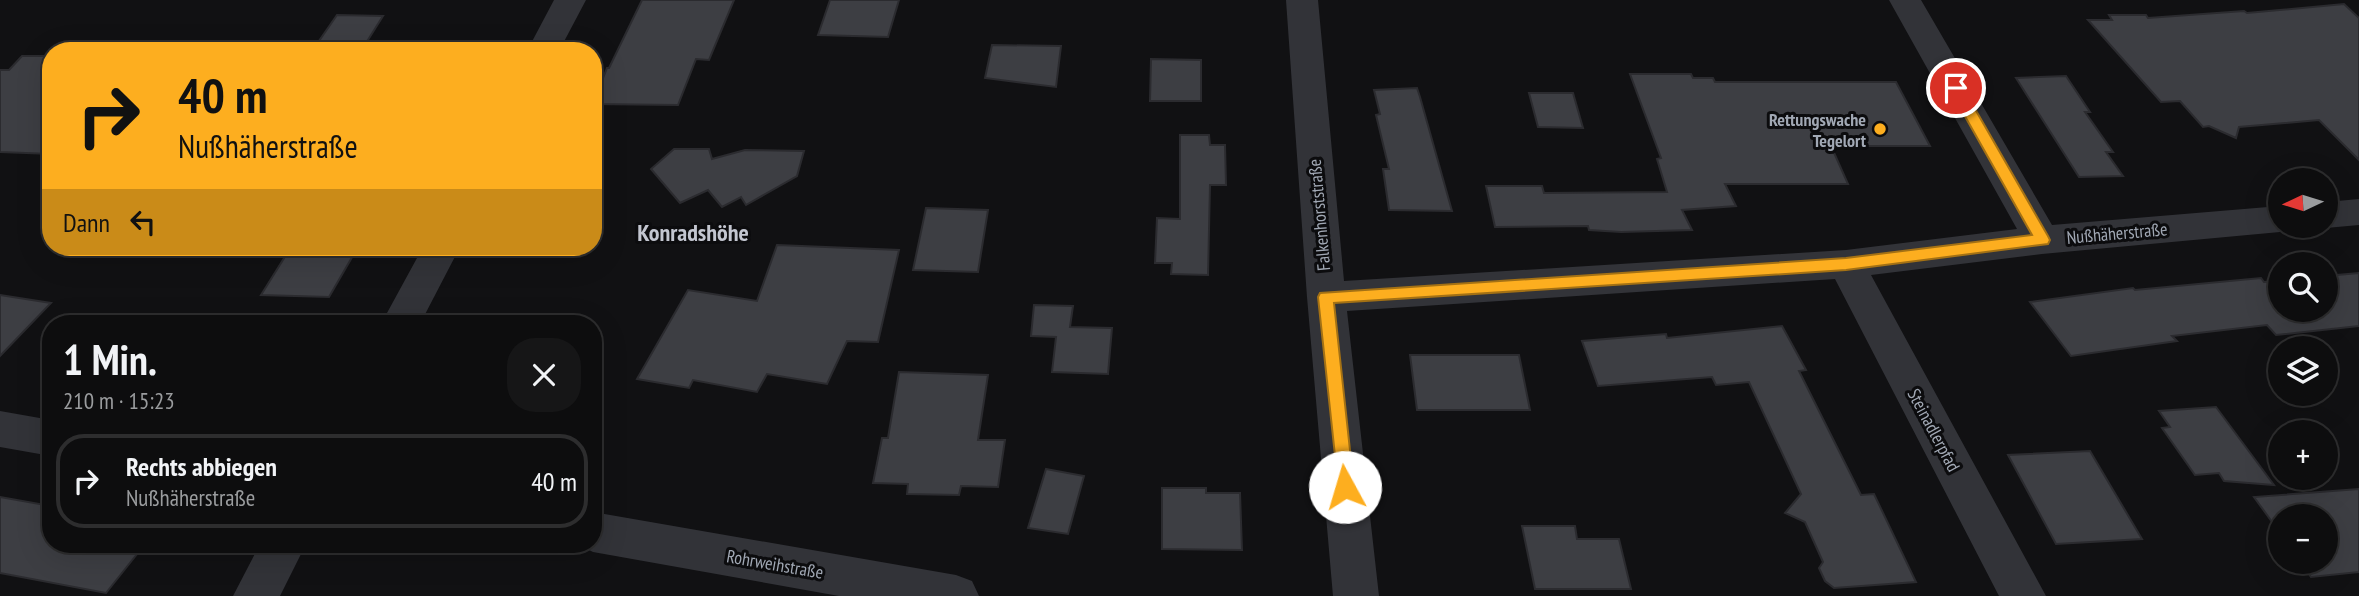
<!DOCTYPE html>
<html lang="de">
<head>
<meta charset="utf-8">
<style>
	body { margin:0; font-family:"PT Sans Narrow",sans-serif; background:#161617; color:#f1f3f6; height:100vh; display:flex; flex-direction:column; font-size:26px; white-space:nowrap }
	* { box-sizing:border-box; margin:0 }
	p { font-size:23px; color:#9a9c9e }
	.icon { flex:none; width:38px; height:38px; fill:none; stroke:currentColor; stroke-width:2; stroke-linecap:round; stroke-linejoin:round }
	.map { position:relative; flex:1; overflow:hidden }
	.side { position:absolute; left:42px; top:315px; width:560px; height:238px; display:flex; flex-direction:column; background:#0d0d0e; border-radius:28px; box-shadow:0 7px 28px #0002,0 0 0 2px #2d2d2e }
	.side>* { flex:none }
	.hud { position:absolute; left:42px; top:42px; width:560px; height:214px; border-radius:28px; box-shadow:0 7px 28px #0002,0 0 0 2px #2d2d2e; background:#fdae1f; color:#111; overflow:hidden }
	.needle { width:46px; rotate:266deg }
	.controls { position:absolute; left:2268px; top:168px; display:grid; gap:14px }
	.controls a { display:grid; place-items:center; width:70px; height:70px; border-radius:50%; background:#0d0d0e; box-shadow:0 7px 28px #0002,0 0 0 2px #2d2d2e; font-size:35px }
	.pin { position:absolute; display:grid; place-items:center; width:60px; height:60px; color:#fff; margin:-30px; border:4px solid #fff; border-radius:50%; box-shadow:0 2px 7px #0007 }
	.me { position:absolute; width:77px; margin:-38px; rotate:354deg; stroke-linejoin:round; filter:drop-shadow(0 0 5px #0008) }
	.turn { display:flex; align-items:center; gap:24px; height:147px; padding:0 21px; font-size:32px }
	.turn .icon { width:91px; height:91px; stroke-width:2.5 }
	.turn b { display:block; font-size:49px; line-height:60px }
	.then { display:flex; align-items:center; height:66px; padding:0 21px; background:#0003; gap:14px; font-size:26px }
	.round { display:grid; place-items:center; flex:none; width:74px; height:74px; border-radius:28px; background:#161617 }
	.headline { display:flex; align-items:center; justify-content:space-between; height:119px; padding:0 21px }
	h1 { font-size:42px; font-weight:800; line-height:52px }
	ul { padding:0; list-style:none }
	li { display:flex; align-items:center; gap:21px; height:94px; margin:0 14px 10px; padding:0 7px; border:4px solid #2d2d2e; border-radius:28px }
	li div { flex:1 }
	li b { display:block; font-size:26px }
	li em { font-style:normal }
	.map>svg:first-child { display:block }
	.building { fill:#3d3e43; stroke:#2b2b2f; stroke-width:2 }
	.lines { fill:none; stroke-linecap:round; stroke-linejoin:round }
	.street { fill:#323338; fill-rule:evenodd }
	.route { fill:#fdae1f; stroke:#a47114; stroke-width:2 }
	.poi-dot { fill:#fdae1f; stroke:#0c0c0e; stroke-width:2.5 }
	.labels { text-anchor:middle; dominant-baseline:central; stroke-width:6; stroke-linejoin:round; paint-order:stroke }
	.poi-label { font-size:18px; font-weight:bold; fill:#a1a8b4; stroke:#0c0c0e; text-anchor:end }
	.street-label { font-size:18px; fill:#a1a8b4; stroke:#0c0c0e }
	.district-label { font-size:24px; font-weight:bold; fill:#c3c6d0; stroke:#0c0c0e }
</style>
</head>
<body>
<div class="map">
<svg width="2359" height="596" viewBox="0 0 2359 596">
	<rect width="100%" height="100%" fill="#111113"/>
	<path class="building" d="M642 0H734L709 60 696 59 678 105 593 104 607 68H609Z
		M830 0H899L888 37 818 35Z
		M2344 4 2359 18V160L2319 120 2239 127 2236 138 2209 126 2203 127 2180 101 2161 102 2088 20H2112L2109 15H2146L2148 18 2244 11 2247 13Z
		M337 15 383 16 361 51H312Z
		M992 45 1061 46 1056 87 985 78Z
		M22 56H51V154L0 152V70H9Z
		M1151 59 1201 60V101H1150Z
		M1630 74H1691L1693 78H1713L1715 82H1896L1930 146H1831L1848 184H1725L1736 206 1682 210 1692 230 1621 232 1589 230 1588 226 1495 227 1486 186H1542L1544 193 1667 192 1657 159 1661 158Z
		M2066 76 2090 112H2085L2113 152H2106L2123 176 2079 177 2016 78Z
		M1417 88 1420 97 1452 211 1389 210 1383 169H1389L1376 115 1380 114 1374 90Z
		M1529 93H1573L1583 128 1538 127Z
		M1180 135H1209L1210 145H1225L1226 185H1210L1208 275 1171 274 1172 263H1155L1157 218 1180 219Z
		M674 149H709L712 159 745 150 804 151 797 176 746 205 741 197 722 207 708 190 680 203 651 169Z
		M926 208 988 210 978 272 913 270Z
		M777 245 899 250 878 342 847 341 827 384 767 374 757 392 693 380 689 388 637 379 688 290 757 301Z
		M291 247H358L329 297 261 295Z
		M2359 273V326L2276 335 2267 325 2172 336 2177 341 2071 356 2030 302 2133 288 2135 290 2261 278 2264 282 2280 281V310H2326V276Z
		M0 295 51 303 0 356Z
		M1034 305 1073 306 1070 327 1112 328 1108 374 1052 372 1056 337 1031 336Z
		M1782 326 1806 370 1799 371 1861 495 1874 494 1916 582 1834 588 1825 581 1819 568 1823 562 1805 522 1785 513 1801 494 1749 382 1716 385 1712 377 1598 386 1582 341 1666 334 1667 338Z
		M1410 355H1519L1530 410H1417Z
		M899 372 988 375 978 440H1005L998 487 961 486 959 495 907 494 908 484 873 483 882 438H888Z
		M2216 407 2274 485 2224 481 2219 473 2195 475 2162 428 2170 427 2159 411Z
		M2090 451 2142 539 2056 544 2008 455Z
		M1046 469 1084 476 1068 534 1028 528Z
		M1162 488H1206V493H1240L1242 550 1162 549Z
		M2359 489V572L2311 577 2301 562H2326V516H2280V533L2254 497Z
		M0 497 51 506V544H145L106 593 0 573Z
		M1522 526H1575L1577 539H1619L1631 589H1535Z"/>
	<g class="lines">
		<path class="street" d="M554 0H586L559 51H527Z
			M1286 0H1318L1344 281 1846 250 2017 229 1889 0H1921L2052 225 2280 206V226H2294L2280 232 2042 254 1871 275 2046 596H1999L1835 279 1347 311 1379 596H1333L1307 297Z
			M2359 199V225L2326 228 2317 226H2326V202Z
			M423 247H460L420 324H381Z
			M0 411 51 420V456L0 447Z
			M593 512 956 575 972 581 979 596H839L593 552 577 544H593Z
			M260 544H306L280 596H233Z"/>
	</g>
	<path class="route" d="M1956 84 1963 88 2048 236 2050 240 2048 244 1846 270 1334 303 1354 487 1352 493 1345 495 1339 493 1318 297 1320 293 1846 258 2032 235 1949 88Z"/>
	<circle class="poi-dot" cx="1880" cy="129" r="7"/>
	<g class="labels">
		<g class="poi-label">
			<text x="1866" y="119">Rettungswache<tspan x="1866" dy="21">Tegelort</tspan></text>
		</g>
		<g class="street-label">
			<text transform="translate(1319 215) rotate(-95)">Falkenhorststraße</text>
			<text transform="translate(2117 233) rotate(-5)">Nußhäherstraße</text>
			<text transform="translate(1934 430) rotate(62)">Steinadlerpfad</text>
			<text transform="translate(775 564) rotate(10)">Rohrweihstraße</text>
		</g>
		<g class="district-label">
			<text x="693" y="232">Konradshöhe</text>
		</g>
	</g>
</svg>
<div class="controls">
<a><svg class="needle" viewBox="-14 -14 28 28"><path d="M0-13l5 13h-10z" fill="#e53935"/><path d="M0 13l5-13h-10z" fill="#9a9c9e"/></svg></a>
<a><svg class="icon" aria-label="search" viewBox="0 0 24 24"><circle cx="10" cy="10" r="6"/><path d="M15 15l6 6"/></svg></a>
<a><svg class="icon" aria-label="layers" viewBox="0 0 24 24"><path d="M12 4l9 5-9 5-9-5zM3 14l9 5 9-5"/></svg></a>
<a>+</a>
<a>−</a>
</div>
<div class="pin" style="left:1956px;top:88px;background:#d93025"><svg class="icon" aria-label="arrive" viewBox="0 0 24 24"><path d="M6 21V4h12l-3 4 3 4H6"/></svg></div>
<svg class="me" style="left:1345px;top:487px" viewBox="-20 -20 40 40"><circle r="19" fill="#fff"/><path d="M0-13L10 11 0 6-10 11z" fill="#fdae1f"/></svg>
<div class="hud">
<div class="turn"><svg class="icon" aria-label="right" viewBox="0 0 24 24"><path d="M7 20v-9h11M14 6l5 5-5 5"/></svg><div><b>40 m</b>Nußhäherstraße</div></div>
<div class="then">Dann<svg class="icon" aria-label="left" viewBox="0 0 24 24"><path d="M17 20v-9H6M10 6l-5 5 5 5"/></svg></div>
</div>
<section class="side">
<div class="headline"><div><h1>1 Min.</h1><p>210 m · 15:23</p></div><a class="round"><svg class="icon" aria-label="close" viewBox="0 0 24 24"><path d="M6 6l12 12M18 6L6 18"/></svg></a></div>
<ul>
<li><svg class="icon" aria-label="right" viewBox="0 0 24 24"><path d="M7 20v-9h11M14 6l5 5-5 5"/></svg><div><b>Rechts abbiegen</b><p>Nußhäherstraße</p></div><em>40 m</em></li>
</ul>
</section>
</div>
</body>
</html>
